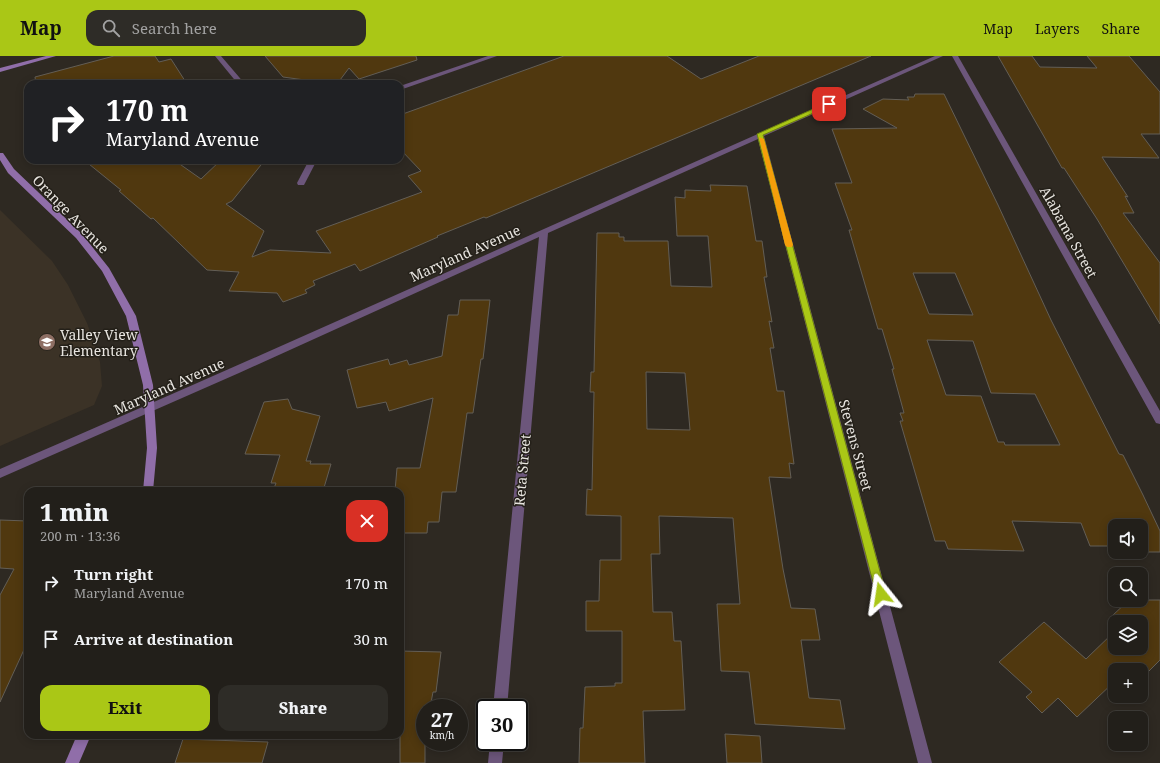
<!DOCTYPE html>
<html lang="en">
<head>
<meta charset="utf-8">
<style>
	body { margin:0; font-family:"Noto Serif",serif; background:#2e2c27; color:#f1f3f6; height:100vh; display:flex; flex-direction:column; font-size:15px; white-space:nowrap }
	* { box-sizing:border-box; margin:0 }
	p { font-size:13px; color:#a2a2a2 }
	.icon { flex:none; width:22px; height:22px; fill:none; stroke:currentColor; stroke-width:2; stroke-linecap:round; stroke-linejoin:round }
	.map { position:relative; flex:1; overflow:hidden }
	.panel { position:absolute; left:24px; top:431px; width:380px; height:252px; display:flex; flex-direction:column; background:#221f1a; border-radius:12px; box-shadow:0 2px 10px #0003,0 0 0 1px #3f3d39 }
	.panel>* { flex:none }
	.top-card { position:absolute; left:24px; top:24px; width:380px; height:84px; border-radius:12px; box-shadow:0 2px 10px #0003,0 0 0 1px #3f3d39; background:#202124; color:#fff; overflow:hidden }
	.tools { position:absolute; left:1108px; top:463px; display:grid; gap:8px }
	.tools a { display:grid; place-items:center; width:40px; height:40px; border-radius:8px; background:#221f1a; box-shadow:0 2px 10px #0003,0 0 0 1px #3f3d39; font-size:20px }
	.speed { position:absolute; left:416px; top:643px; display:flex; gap:8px; font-size:20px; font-weight:700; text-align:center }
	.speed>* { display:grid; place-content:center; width:52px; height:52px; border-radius:50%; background:#221f1a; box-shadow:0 2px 10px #0003,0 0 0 1px #3f3d39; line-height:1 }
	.speed small { font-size:10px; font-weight:400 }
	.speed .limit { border:2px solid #111; border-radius:6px; background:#fff; color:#111 }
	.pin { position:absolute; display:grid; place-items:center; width:34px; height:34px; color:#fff; margin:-17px; border-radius:8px; box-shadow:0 2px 6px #0006 }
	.me { position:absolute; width:44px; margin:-22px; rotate:345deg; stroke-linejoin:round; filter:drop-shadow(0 0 3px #0008) }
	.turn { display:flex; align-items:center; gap:14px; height:84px; padding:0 16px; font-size:18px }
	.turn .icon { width:52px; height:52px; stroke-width:2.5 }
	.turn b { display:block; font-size:28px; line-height:34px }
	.round { display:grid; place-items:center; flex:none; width:42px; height:42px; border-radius:12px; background:#2e2c27 }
	.summary { display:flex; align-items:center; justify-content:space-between; height:68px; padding:0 16px }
	h1 { font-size:24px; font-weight:800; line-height:30px }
	.action { display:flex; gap:8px; margin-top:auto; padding:8px 16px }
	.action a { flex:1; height:46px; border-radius:12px; background:#aac716; color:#111; font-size:16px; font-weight:800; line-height:46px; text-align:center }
	.action a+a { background:#2e2c27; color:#f1f3f6 }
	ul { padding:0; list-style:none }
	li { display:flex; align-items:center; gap:12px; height:56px; padding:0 16px }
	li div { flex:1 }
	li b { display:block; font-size:15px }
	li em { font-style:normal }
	header { display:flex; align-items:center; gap:24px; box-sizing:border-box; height:56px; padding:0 20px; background:#aac716; color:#111 }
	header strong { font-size:19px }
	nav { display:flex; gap:22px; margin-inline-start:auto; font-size:14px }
	.search { width:280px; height:36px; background:#2e2c27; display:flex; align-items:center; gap:10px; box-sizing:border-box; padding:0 14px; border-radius:12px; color:#a2a2a2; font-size:15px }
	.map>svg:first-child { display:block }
	.built { fill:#3b3226 }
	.building { fill:#50380f; stroke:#635e56; fill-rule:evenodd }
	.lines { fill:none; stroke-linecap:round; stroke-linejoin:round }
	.lane { fill:#6c567b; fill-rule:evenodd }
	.street { fill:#6c567b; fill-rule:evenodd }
	.secondary { fill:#906ea9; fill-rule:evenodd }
	.route { fill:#aac716; stroke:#6e810e }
	.slow { fill:#f59e0b }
	.labels { text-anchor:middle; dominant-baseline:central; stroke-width:3; stroke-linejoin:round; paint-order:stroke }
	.street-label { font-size:14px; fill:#e8e5e0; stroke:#242019 }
	.poi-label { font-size:14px; fill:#e8e5e0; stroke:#242019; text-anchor:start }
</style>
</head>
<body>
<header>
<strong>Map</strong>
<div class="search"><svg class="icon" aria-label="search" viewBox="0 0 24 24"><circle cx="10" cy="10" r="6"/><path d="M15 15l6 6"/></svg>Search here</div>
<nav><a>Map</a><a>Layers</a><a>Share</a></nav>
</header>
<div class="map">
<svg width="1160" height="707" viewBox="0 0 1160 707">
	<rect width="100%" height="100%" fill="#2e2922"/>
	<path class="built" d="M0 154 52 205 68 229 87 267 100 306 102 330 94 349 0 390Z"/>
	<path class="building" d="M114 0H155L159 6 171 3 187 28H36L35 21Z
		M265 0H416L417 4 359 23 349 12 337 28H334L283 21Z
		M564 0H667L701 23 759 0H871L486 162 484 161 437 180 438 181 360 215 355 208 313 225 315 229 305 234 307 237 283 246 277 237 229 235 239 216 207 214 153 162 151 163 119 135 121 134 84 104H174L201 123 221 104H265L232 145 226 148 264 175 252 201 270 194 331 197 316 175 422 136 408 120 421 115 400 93V59Z
		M998 0H1032L1040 11 1097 12 1087 0H1129L1160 36V78H1141L1159 102 1102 101 1128 141 1125 140 1134 157H1123L1160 207V268L1097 163 1064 112H1062Z
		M915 38H944L998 149 1051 264 1119 398 1123 399 1143 439 1160 475V496H1141V470H1115V496L1113 490H1090L1081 467 1012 465 1024 495 948 493 945 485H935L900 365H903L900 357H904L892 313H894L882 273H878L849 174H852L835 127H852L832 73 897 72 863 53 883 43 909 44 907 41H914ZM913 217H955L973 259 929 258ZM927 284 973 285 991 337 1035 338 1060 389H1005L1004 386H998L981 340 946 339Z
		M710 129 747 130 756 185H762L767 221H764L772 266 769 265 774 292H770L777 335H784L794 408 789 407 791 422 769 421 783 513 791 552 815 553 820 584H801L809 642 840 644 845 673 755 668 749 616 721 615 717 548H740L733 462 659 460 660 498H651L653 556H672L674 585H681L685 654 643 655 645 707H579L580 672H583L585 631 615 630V627H622V575H586V545H599L600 504H621V460L586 459 587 433 592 434 594 336H590L591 316H594L597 177H619V181H624V185H668L671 230 712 231 708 180H677L675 141 685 142V134L711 135ZM646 316 685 317 690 374 647 373Z
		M460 244H490L483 303H481L473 357H467L456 436H442L439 466H428L427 477H400V435H395L397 412H420L433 342 389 355 386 346 357 352 347 314 388 303 390 309 407 304 409 309 442 300 448 259H458Z
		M288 343 292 353 320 360 306 405H311L310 408H331L323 435H273L276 427H271L280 399 245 398 264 346Z
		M0 464 28 465V585L0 646V539L14 513 0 512Z
		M1129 544H1160V604L1141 623V614H1115V625L1077 661 1058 642 1042 657 1026 641 1032 636 999 606 1044 566 1086 603 1115 575V592H1141V566H1119L1112 560Z
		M400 595 441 596 436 636H433L430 652H425V707H400Z
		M725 678 760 680 762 707H727Z
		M183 683 268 686 262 707H175Z"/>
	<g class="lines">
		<path class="lane" d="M309 104H317L304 129H298L297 127Z"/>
		<path class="street" d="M215 0H221L245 28H238Z
			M488 0H497L400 34V30Z
			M935 0H943L764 80 932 707H918L758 83 548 177 507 652H493L539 181 239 317 0 422V413C313 278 623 136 935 0Z
			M952 0H958L1160 355V368L1156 367Z
			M490 686H504L502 707H488Z"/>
		<path class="secondary" d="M46 0H56L0 16V12Z
			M0 97H3L14 113 82 178 109 212 136 260 153 329 157 392 153 435H143L147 392 143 329 126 260 102 215 76 182 8 117 0 104Z
			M77 679H91L79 707H65Z"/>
	</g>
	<path class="route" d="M829 46 832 48V49L763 79 886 538 885 542 881 543 877 542 876 538 757 78Z"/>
	<path class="slow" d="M759 81 764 83 793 189 792 191H787L785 189Z"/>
	<defs>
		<g id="school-disc" transform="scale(0.9)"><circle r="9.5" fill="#8d6e63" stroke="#242019"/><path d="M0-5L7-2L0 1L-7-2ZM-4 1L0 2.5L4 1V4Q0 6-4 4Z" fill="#fff"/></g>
	</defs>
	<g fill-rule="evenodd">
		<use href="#school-disc" x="47" y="286"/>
	</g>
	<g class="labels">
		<g class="street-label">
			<text transform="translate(71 158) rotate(46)">Orange Avenue</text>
			<text transform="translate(1069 176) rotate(61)">Alabama Street</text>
			<text transform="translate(465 197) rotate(-24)">Maryland Avenue</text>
			<text transform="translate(169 330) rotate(-24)">Maryland Avenue</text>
			<text transform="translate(856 389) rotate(75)">Stevens Street</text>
			<text transform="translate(522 414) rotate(-85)">Reta Street</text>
		</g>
		<g class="poi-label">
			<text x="60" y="278">Valley View<tspan x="60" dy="16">Elementary</tspan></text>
		</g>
	</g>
</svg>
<div class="tools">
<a><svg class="icon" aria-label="sound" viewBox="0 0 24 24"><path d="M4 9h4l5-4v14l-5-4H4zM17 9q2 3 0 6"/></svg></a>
<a><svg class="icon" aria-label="search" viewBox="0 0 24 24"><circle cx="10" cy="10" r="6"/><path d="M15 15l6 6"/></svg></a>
<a><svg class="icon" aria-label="layers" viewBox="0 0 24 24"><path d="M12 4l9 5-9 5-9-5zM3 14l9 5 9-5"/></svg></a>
<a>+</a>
<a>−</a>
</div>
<div class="speed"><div>27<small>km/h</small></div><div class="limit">30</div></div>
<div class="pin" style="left:829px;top:48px;background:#d93025"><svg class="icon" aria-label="arrive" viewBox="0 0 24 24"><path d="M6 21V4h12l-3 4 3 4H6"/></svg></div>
<svg class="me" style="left:881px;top:538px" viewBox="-20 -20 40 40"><path d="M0-17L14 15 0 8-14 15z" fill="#aac716" stroke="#fff" stroke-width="4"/></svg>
<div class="top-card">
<div class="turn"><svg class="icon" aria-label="right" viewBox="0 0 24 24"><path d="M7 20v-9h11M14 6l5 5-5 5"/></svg><div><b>170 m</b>Maryland Avenue</div></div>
</div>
<section class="panel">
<div class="summary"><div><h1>1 min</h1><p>200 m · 13:36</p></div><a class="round" style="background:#d93025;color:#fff"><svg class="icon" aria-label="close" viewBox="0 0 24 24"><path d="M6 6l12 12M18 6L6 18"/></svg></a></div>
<ul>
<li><svg class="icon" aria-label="right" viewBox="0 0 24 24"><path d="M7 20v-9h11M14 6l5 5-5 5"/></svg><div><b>Turn right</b><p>Maryland Avenue</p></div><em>170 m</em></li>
<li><svg class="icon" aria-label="arrive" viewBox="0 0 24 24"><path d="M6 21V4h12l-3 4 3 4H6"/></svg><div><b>Arrive at destination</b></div><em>30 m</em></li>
</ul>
<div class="action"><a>Exit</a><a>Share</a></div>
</section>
</div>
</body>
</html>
